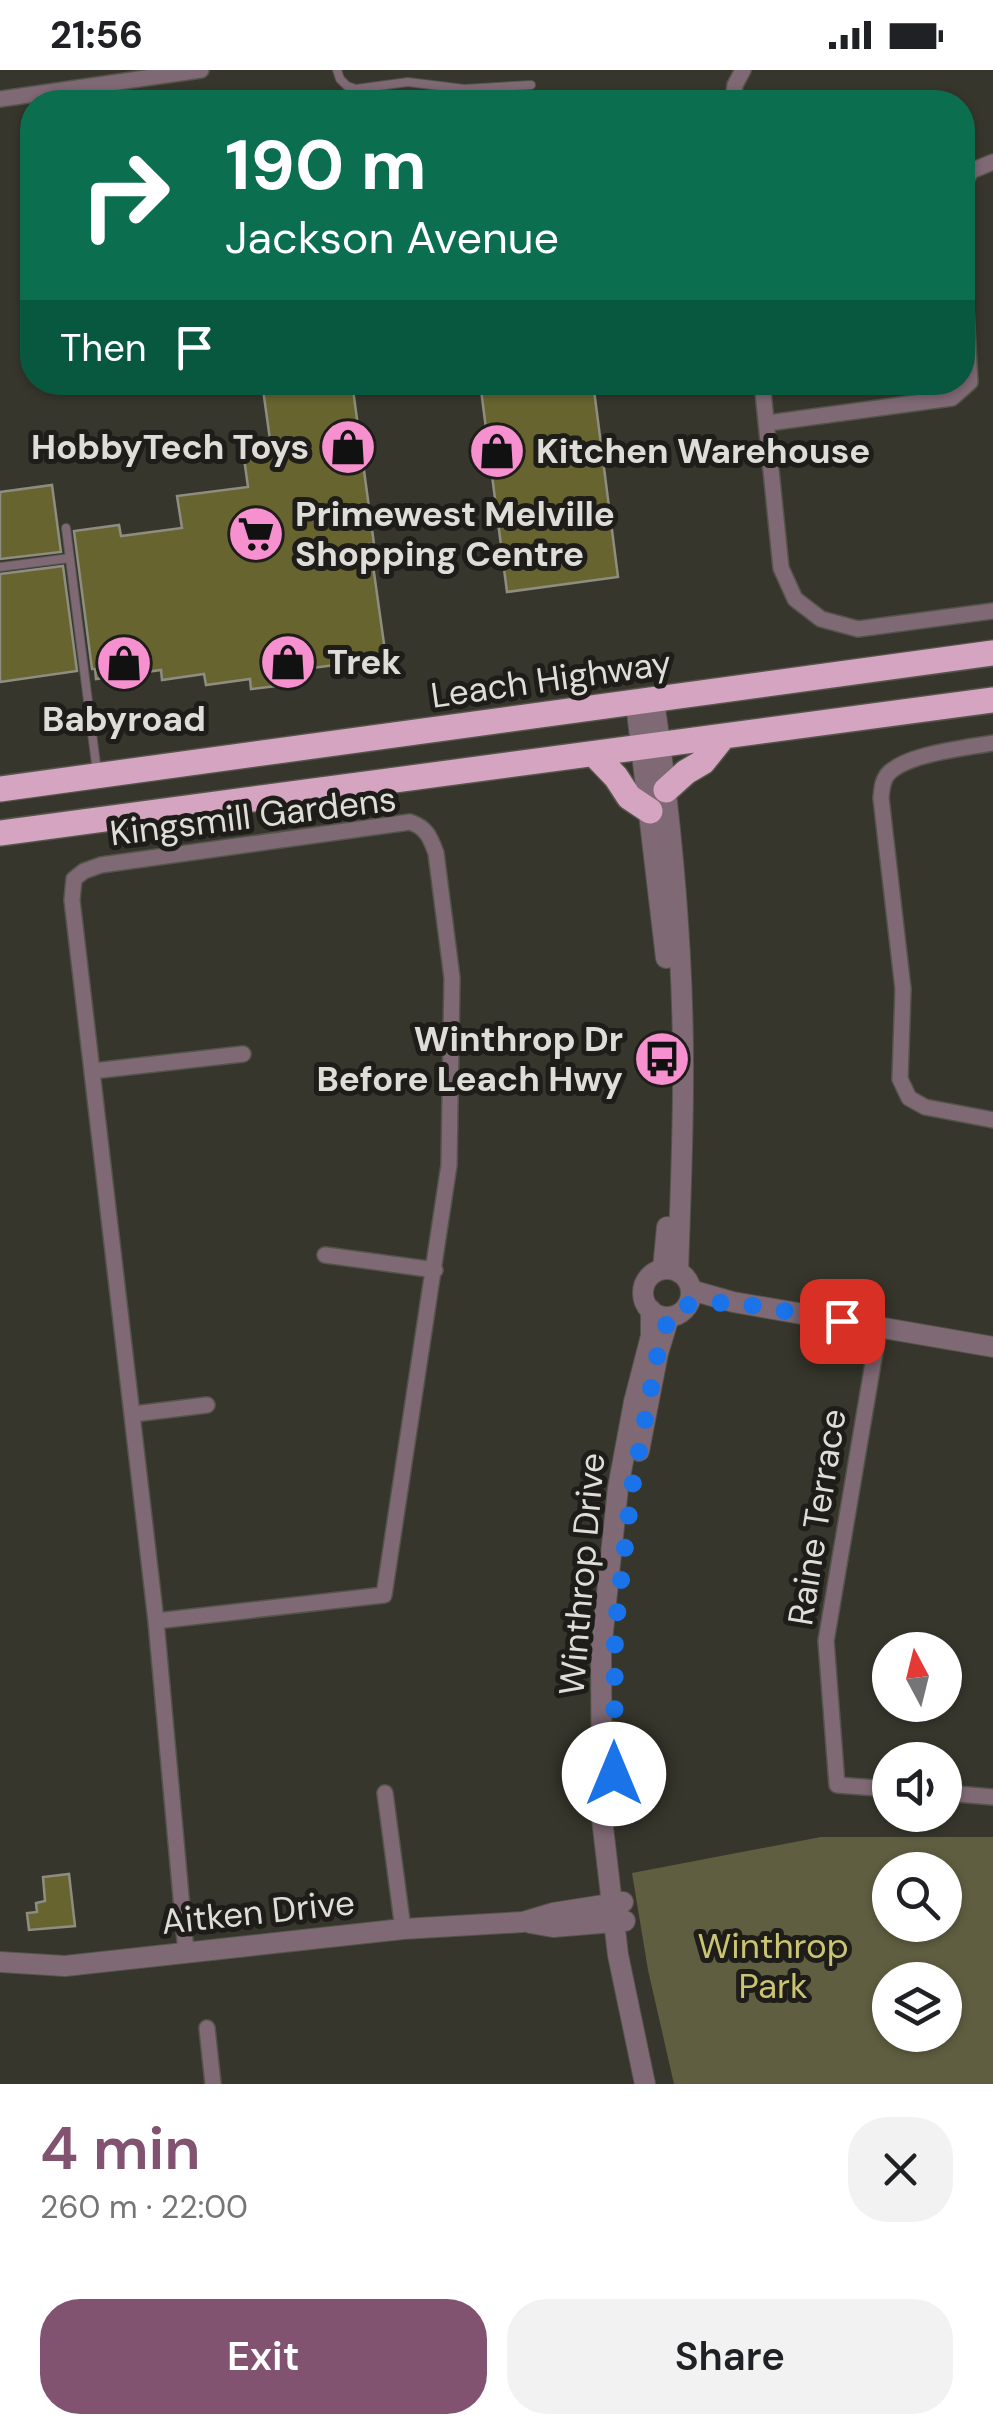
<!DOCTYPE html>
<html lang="en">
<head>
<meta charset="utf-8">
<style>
	body { margin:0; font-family:"DM Sans",sans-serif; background:#f2f2f2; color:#202124; height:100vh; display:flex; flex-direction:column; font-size:38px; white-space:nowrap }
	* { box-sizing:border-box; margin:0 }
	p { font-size:32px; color:#757577 }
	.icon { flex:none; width:55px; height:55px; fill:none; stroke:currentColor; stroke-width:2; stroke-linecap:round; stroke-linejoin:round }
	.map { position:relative; height:2014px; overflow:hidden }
	.side { display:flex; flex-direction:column; background:#fff; flex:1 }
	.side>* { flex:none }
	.hud { position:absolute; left:20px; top:20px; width:955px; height:305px; border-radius:40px; box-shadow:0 2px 8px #0004; background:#0b6e4f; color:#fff; overflow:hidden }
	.needle { width:65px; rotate:353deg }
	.tools { position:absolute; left:872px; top:1562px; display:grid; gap:20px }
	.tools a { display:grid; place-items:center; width:90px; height:90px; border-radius:50%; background:#fff; box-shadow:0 2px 8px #0004; font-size:50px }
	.pin { position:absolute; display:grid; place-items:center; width:85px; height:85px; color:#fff; margin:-42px; border-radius:20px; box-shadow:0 5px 15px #0006 }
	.me { position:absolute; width:110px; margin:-55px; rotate:0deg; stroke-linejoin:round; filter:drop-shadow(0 0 8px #0008) }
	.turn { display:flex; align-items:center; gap:35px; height:210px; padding:0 40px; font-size:45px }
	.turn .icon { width:130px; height:130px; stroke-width:2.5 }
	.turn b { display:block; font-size:70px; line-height:85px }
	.then { display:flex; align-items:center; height:95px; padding:0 40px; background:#0003; gap:20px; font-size:38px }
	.round { display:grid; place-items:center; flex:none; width:105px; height:105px; border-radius:40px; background:#f2f2f2 }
	.head { display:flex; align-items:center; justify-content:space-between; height:170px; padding:0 40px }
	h1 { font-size:60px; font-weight:600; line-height:75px; color:#815370 }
	.button { display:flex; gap:20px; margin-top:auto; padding:20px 40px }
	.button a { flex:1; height:115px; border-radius:40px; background:#815370; color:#fff; font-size:40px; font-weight:600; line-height:115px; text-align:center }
	.button a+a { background:#f2f2f2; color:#202124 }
	.status { display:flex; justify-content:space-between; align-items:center; height:70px; padding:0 50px; background:#fff; direction:ltr }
	.status svg { height:28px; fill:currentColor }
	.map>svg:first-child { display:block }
	.green { fill:#605e41; fill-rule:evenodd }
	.building { fill:#686430; stroke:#8e8d81; stroke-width:2.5 }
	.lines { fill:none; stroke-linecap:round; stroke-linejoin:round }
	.service-casing { stroke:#55544b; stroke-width:10 }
	.minor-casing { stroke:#55544b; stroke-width:18 }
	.tertiary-casing { stroke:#55544b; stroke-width:22 }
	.trunk-casing { stroke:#55544b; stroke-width:28 }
	.service { stroke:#7f6975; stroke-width:8 }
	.minor { stroke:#7f6975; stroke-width:15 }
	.tertiary { stroke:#7f6975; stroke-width:20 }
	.trunk { stroke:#d5a4c0; stroke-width:25 }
	.route { stroke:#1a73e8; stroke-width:18; stroke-dasharray:0 32.4 }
	.labels { text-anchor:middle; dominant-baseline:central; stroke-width:10; stroke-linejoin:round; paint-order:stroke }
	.poi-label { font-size:35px; font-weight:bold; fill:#deddd7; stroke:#1e1d19; text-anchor:start }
	.street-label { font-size:35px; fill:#deddd7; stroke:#1e1d19 }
	.park-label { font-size:35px; fill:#cac473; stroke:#1e1d19 }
</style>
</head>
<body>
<div class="status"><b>21:56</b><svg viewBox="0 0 49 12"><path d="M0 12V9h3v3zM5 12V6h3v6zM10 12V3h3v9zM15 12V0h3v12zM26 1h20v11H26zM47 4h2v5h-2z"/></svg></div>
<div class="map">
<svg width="993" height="2014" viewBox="0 0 993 2014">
	<rect width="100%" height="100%" fill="#37362c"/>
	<path class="green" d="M821 1767H993V2014H674L648 1900 632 1803ZM890 1800H945V1855H890ZM890 1910H945V1965H890Z"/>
	<path class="building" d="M262 312H352L374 474H370L386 588 276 603 277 616 251 619 250 609 206 615 204 604 162 610 161 600 96 609 95 599H92L74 461 119 455 121 466 182 458 177 426 248 417 244 388 272 384Z
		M480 312H593L618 507 507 522Z
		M52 415 61 482 0 489V422Z
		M63 496 77 601 0 612V504Z
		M69 1804 75 1856 29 1860 27 1843 37 1842 36 1833 45 1831 43 1807Z"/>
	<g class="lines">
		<g class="service-casing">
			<path id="service" d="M337 0 340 9 347 16 356 19 408 12 464 19 531 15
				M66 458 97 702
				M0 497 70 488"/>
		</g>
		<g class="minor-casing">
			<path id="minor" d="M0 29 201 0
				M733 32 735 15 743 0
				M962 118 971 101 993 92
				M762 312 781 498 795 529 821 549 858 559 993 541
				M768 353 952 328 970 312 962 168
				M993 673C966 678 904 684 887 705 882 712 882 719 881 728L903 919 900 1009 909 1028 925 1037 993 1050
				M93 1001 243 984
				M325 1185 435 1200
				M879 1258 826 1571 837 1715 890 1719
				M134 1344 207 1335
				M156 1551 384 1525 449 1095 452 908 436 783C430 767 427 758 410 752L101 795 84 801 74 809 72 830 156 1551 186 1882
				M385 1723 403 1859
				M945 1723 993 1727
				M207 1958 213 2014"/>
		</g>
		<g class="tertiary-casing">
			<path id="tertiary" d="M654 631C672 756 684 884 683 1011 683 1074 680 1138 678 1202
				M636 633 666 888
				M663 1199 667 1157
				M643 1223a24 24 0 1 1 48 0a24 24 0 1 1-48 0Z
				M691 1220 733 1232 993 1277
				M639 1381 658 1283 669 1247
				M530 1853 553 1857 625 1851
				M0 1892 65 1896 403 1859 523 1852 553 1843 623 1832
				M645 2014 618 1885 602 1749 601 1580 618 1418 634 1332 651 1266V1240"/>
		</g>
		<g class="trunk-casing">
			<path id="trunk" d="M594 684 616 707 629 727 650 741
				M0 719 993 583
				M666 720 686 702 703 692 723 667
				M0 763 993 630"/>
		</g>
		<use href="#service" class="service"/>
		<use href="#minor" class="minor"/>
		<use href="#tertiary" class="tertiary"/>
		<use href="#trunk" class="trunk"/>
	</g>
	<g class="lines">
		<path class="route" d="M614 1704 615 1561 632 1418 658 1282 669 1246 683 1241 688 1235 733 1232 842 1251"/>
	</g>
	<defs>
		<g id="shop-disc" transform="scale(2.875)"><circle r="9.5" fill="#f790ce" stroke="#1e1d19"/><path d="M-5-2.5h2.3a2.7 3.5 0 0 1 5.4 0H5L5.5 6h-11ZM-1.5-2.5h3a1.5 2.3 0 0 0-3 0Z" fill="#111"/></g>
		<g id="supermarket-disc" transform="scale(2.875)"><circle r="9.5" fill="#f790ce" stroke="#1e1d19"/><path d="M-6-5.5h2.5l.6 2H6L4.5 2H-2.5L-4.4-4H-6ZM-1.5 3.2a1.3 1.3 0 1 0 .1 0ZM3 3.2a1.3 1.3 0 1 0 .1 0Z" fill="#111"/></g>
		<g id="bus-disc" transform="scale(2.875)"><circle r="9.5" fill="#f790ce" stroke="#1e1d19"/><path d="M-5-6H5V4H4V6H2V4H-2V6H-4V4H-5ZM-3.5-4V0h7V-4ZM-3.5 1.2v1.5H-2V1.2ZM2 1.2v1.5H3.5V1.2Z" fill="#111"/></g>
	</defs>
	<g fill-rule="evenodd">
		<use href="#shop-disc" x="348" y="377"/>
		<use href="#shop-disc" x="497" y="381"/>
		<use href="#supermarket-disc" x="256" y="464"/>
		<use href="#shop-disc" x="288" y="592"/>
		<use href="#shop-disc" x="124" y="593"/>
		<use href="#bus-disc" x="662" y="989"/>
	</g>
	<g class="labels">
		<g class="poi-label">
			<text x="309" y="377" text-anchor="end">HobbyTech Toys</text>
			<text x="536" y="381">Kitchen Warehouse</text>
			<text x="295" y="444">Primewest Melville<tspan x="295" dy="40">Shopping Centre</tspan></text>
			<text x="327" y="592">Trek</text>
			<text x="124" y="649" text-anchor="middle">Babyroad</text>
			<text x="623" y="969" text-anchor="end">Winthrop Dr<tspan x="623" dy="40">Before Leach Hwy</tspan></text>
		</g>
		<g class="street-label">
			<text transform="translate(551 609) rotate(-8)">Leach Highway</text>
			<text transform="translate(253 746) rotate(-7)">Kingsmill Gardens</text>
			<text transform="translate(817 1447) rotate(-81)">Raine Terrace</text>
			<text transform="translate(582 1504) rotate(-85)">Winthrop Drive</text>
			<text transform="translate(258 1842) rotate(-6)">Aitken Drive</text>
		</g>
		<g class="park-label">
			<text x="773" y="1876">Winthrop<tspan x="773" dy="40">Park</tspan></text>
		</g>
	</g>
</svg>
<div class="tools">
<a><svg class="needle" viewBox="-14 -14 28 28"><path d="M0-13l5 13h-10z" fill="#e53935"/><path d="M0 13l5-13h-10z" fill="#757577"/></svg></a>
<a><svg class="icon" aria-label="sound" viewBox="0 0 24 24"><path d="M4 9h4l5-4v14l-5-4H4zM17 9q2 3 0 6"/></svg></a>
<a><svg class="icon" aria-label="search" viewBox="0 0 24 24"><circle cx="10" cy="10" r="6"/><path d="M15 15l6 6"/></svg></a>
<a><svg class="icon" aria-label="layers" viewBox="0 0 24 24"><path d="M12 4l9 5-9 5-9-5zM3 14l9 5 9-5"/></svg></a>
</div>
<div class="pin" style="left:842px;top:1251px;background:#d93025"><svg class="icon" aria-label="arrive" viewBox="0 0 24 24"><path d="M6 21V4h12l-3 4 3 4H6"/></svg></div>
<svg class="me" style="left:614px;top:1704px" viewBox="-20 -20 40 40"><circle r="19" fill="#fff"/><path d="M0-13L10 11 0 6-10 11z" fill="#1a73e8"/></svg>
<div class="hud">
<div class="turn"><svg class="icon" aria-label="right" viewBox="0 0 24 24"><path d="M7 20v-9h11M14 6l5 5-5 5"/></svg><div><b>190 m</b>Jackson Avenue</div></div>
<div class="then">Then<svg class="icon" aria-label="arrive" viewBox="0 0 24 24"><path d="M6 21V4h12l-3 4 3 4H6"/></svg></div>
</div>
</div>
<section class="side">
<div class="head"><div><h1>4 min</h1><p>260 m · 22:00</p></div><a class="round"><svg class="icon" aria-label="close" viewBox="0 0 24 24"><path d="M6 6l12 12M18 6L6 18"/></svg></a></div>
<div class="button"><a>Exit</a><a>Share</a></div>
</section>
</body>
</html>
